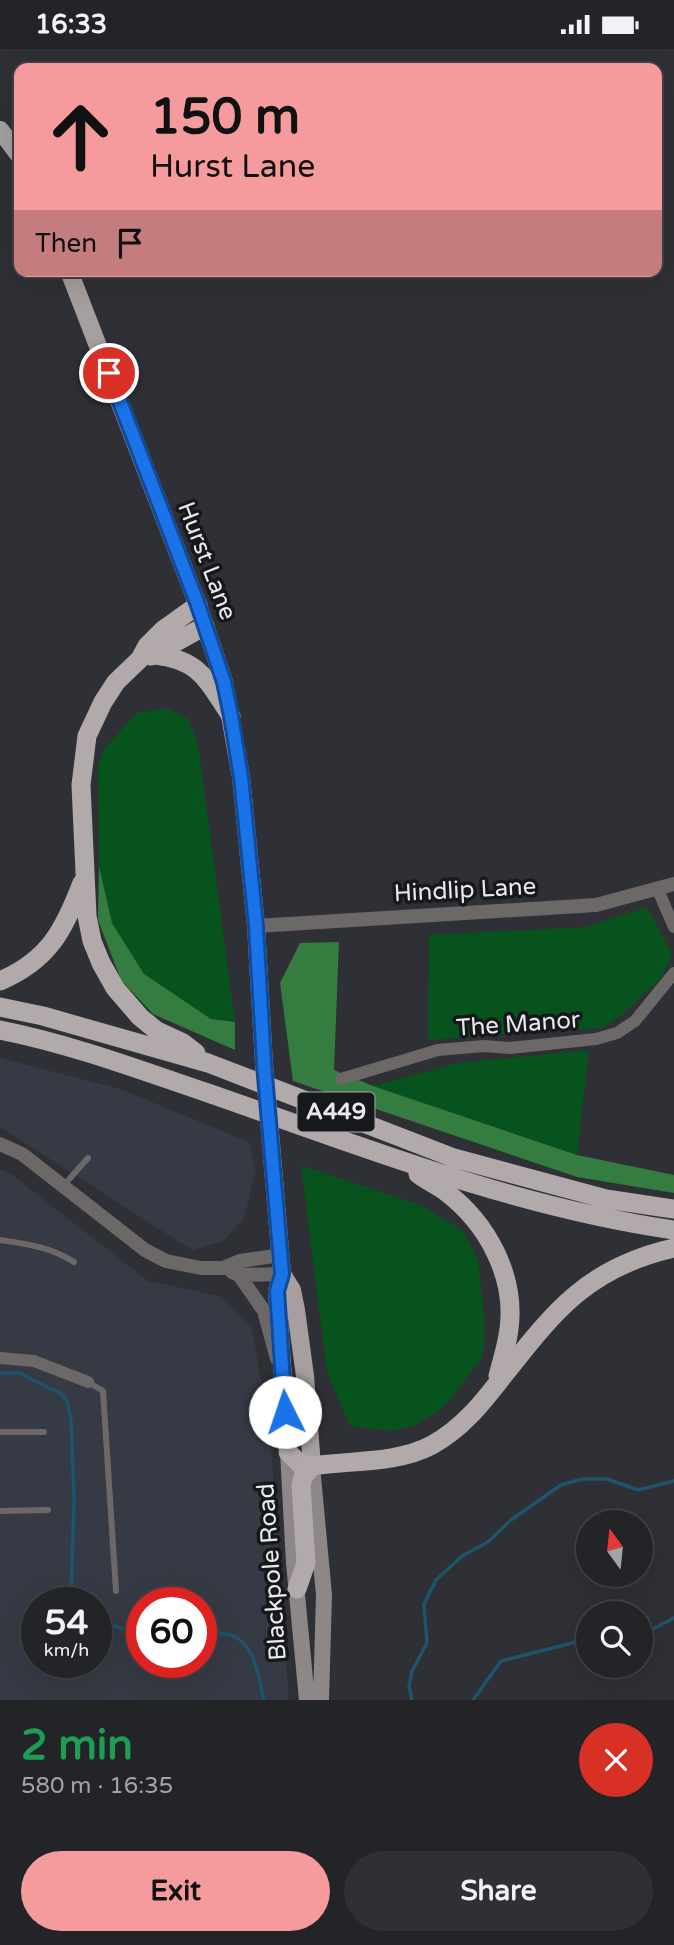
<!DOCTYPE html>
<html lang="en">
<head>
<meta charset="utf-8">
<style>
	body { margin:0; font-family:"Varela Round",sans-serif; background:#2e3034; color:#f1f3f6; height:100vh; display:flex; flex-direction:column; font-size:26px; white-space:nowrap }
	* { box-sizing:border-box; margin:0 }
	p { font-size:23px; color:#a2a4a8 }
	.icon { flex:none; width:38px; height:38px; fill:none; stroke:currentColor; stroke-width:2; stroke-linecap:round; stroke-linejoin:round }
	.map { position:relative; height:1651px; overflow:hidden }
	.details { display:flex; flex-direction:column; background:#222428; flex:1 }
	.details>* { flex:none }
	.top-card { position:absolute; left:14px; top:14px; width:648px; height:214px; border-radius:14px; box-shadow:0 7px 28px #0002,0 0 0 2px #3f4145; background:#f59b9e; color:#111; overflow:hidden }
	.needle { width:46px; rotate:345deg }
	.controls { position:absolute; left:576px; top:1461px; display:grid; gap:14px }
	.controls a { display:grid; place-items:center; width:77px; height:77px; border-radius:50%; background:#222428; box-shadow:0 7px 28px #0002,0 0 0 2px #3f4145; font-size:35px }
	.speed { position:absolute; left:21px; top:1538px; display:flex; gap:14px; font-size:35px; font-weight:700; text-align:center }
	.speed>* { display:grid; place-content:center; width:91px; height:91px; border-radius:50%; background:#222428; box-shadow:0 7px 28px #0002,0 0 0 2px #3f4145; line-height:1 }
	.speed small { font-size:18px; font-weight:400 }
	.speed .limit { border:10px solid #d22; background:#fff; color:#111 }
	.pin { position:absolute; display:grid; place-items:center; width:60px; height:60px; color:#fff; margin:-30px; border:4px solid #fff; border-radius:50%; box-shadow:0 2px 7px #0007 }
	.me { position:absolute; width:77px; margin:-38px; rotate:356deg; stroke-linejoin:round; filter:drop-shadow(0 0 5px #0008) }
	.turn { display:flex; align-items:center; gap:24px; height:147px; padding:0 21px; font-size:32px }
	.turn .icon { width:91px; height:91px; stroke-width:2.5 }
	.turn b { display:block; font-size:49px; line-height:60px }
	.then { display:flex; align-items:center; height:66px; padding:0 21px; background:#0003; gap:14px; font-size:26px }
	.round { display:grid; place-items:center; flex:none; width:74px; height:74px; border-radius:37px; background:#2e3034 }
	.overview { display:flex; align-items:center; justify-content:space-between; height:119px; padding:0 21px }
	h1 { font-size:42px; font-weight:700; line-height:52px; color:#1e9e55 }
	.primary-button { display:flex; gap:14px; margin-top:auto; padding:14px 21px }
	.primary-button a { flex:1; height:80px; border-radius:42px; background:#f59b9e; color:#111; font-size:28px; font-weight:700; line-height:80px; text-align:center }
	.primary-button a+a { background:#2e3034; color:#f1f3f6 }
	.status { display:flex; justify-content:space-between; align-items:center; height:49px; padding:0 35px; background:#222428; direction:ltr }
	.status svg { height:19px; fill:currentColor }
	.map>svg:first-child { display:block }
	.built { fill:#363a44; fill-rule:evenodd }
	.green { fill:#06531d }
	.forest { fill:#357c41 }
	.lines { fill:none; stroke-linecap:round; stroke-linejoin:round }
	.stream { stroke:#1e546c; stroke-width:3.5 }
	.service { stroke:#6c6868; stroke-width:6 }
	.minor { stroke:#6c6868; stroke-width:12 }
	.tertiary { stroke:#6c6868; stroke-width:14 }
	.secondary { stroke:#8d8787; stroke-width:16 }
	.primary { stroke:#a79f9f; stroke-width:18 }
	.trunk { stroke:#b2aaaa; stroke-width:19 }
	.primary-bridge { stroke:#a79f9f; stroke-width:18 }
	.route-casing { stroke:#114b97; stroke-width:18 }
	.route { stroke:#1a73e8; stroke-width:12 }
	.labels { text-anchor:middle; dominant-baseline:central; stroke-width:7; stroke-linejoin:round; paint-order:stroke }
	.shield { fill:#17181b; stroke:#a9aaae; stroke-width:2 }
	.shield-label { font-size:23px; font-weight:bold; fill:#e8e9ed }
	.street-label { font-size:24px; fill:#e8e9ed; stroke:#17181b }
</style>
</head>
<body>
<div class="status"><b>16:33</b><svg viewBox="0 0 49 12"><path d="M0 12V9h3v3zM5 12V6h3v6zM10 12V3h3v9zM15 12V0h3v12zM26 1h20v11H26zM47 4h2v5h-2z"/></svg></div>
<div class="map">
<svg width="674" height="1651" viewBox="0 0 674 1651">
	<rect width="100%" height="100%" fill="#2e3036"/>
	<path class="built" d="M0 1009 120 1040 249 1093 256 1122 244 1169 223 1192 192 1201 0 1078Z
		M0 1120 11 1125 148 1232 219 1247 252 1280 270 1384 289 1651H0ZM37 1554H96V1614H37ZM142 1554H201V1614H142Z"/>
	<path class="green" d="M167 659 188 670 198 695 235 973 211 970 144 925 112 874 99 817 98 717 104 700 137 664Z
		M647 858 672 905 661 929 622 966 602 979 428 991 429 886 586 878Z
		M589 1001 577 1106 373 1037 458 1014Z
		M301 1116 423 1157 463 1182 478 1210 485 1276 483 1307 445 1357 414 1377 389 1382 350 1377 327 1323Z"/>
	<path class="forest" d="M99 817 112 874 144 925 211 970 235 973V1001L153 965 121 931 98 871Z
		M339 893 334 1021 373 1037 577 1106 674 1126V1144L577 1128 293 1032 280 934 300 894Z"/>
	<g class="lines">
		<path class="stream" d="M0 1324H19L60 1344 67 1352 71 1371 74 1450 71 1548 73 1554
			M96 1570 129 1582H142
			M640 1582 653 1580 674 1569
			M201 1585C211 1585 226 1583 234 1587 256 1598 259 1630 264 1651
			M412 1651 409 1637 412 1622 427 1594 424 1555 436 1531 462 1507 488 1493 511 1471 561 1436 582 1430H607L638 1441 674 1432
			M473 1651 501 1612 588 1590"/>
		<path class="service" d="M64 1136 88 1109
			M0 1191C27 1195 50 1198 74 1213
			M88 1333 103 1342 116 1542
			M0 1383H44
			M0 1462 48 1461"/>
		<path class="minor" d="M658 841 674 878
			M341 1030 438 1001 484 997 510 999 596 990 617 984 635 972 674 924
			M0 1309 34 1312 88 1333"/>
		<path class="tertiary" d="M256 877 596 856 674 835
			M0 1095 22 1105 145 1201 166 1212 201 1219H223L240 1212 281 1206
			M232 1223 239 1226 282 1225
			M239 1226 264 1262 277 1310"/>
		<path class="secondary" d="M288 1403 294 1514 307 1651
			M312 1417 324 1546 321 1651"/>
		<path class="primary" d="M0 81 19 106
			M69 222 198 556 224 633 241 728 256 877 264 1015
			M270 1083 282 1225 277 1242 288 1403
			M282 1225 292 1241 296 1261 305 1327 312 1417"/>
		<path class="trunk" d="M155 606C201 611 207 632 231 667
			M151 607 205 577
			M0 932C49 911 64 881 82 834
			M0 958 43 967 208 1014 454 1109 606 1150 674 1160
			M0 981C71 995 140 1021 208 1044 361 1097 513 1158 674 1181
			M196 1004 183 994 157 982 140 968 115 939 101 914 92 892 87 867 81 736 87 687 103 653 116 633 140 610 147 597 163 581 198 556
			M418 1125C427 1132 437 1136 446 1143 487 1174 516 1227 509 1280 507 1296 502 1312 498 1327
			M288 1403 300 1415 312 1417C351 1411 396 1415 432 1396 463 1379 483 1353 504 1326 555 1261 589 1218 674 1199
			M297 1540 306 1514 301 1436 303 1428 312 1417"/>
		<path class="primary-bridge" d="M264 1015 270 1083"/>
	</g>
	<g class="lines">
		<g class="route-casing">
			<path id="route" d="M109 324 198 556 224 633 231 667 241 728 256 877 264 1015 282 1225 277 1242 285 1363"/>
		</g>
		<use href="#route" class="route"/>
	</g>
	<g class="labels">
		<rect class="shield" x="297.5" y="1043.5" width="77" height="39" rx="5"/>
		<g class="shield-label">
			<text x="336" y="1063">A449</text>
		</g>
		<g class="street-label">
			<text transform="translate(207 512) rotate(69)">Hurst Lane</text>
			<text transform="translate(465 841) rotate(-3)">Hindlip Lane</text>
			<text transform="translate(518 975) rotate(-4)">The Manor</text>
			<text transform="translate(272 1523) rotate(-94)">Blackpole Road</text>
		</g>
	</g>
</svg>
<div class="controls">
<a><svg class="needle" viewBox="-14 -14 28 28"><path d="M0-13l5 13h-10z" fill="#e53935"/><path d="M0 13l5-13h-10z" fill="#a2a4a8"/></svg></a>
<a><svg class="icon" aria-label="search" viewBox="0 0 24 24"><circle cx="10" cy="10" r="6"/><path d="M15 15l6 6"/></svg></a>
</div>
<div class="speed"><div>54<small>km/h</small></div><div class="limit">60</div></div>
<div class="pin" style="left:109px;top:324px;background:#d93025"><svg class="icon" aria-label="arrive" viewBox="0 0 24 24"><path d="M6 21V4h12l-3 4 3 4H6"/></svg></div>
<svg class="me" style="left:285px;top:1363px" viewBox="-20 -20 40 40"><circle r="19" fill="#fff"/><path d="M0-13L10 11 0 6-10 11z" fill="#1a73e8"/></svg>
<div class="top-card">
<div class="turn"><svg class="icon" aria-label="ahead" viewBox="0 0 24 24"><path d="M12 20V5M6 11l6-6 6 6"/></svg><div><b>150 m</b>Hurst Lane</div></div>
<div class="then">Then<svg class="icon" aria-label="arrive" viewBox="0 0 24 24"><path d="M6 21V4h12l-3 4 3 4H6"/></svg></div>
</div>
</div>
<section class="details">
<div class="overview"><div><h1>2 min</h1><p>580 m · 16:35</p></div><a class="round" style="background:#d93025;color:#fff"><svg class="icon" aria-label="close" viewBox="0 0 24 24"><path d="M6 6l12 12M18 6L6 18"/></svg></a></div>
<div class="primary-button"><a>Exit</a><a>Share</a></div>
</section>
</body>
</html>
